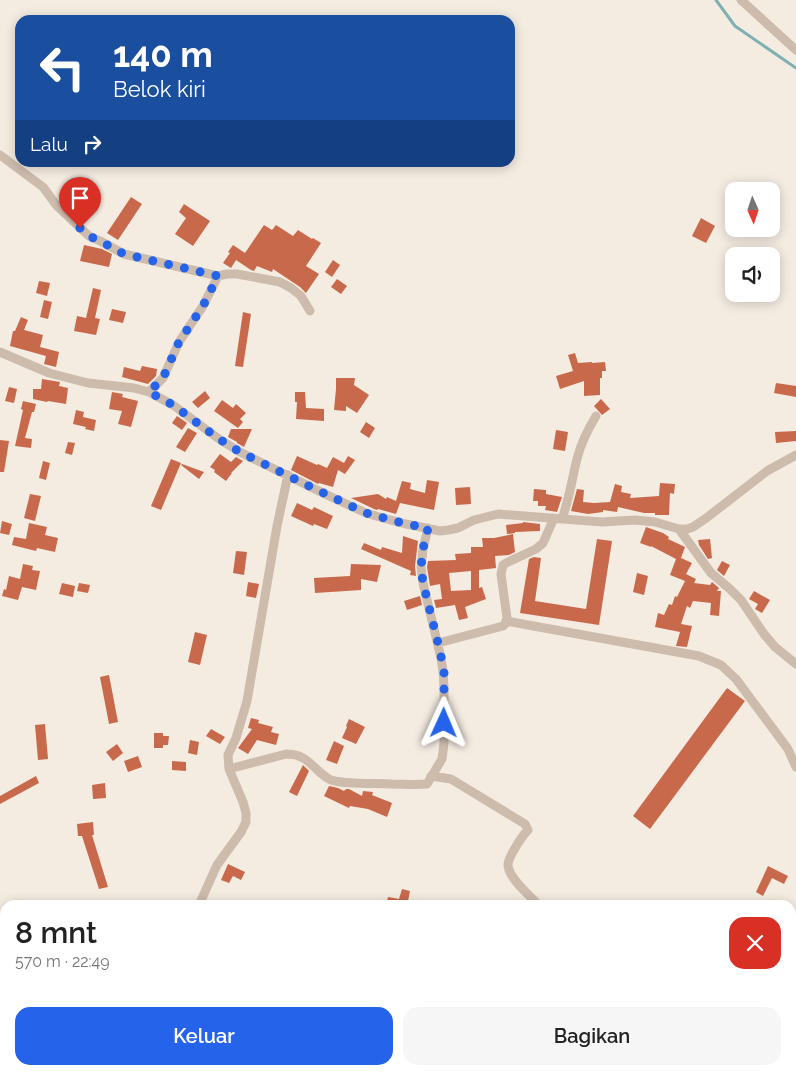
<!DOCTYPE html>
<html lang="id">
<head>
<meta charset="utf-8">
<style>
	body { margin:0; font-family:Raleway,sans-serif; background:#f6f6f6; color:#222; height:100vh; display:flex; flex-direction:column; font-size:19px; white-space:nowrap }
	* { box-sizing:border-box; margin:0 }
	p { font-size:16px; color:#767676 }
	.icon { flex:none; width:28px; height:28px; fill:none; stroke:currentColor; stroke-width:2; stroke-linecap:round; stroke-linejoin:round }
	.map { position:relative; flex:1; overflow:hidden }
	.side { position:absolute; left:0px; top:900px; width:796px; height:175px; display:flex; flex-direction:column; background:#fff; border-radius:15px 15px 0 0; box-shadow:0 2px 12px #0003 }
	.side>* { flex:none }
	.banner { position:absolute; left:15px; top:15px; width:500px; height:152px; border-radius:15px; box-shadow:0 2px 12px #0003; background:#1a4fa0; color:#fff; overflow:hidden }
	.needle { width:32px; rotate:177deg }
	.buttons { position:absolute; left:725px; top:182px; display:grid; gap:10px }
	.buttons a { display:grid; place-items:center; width:55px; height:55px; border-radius:10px; background:#fff; box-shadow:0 2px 12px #0003; font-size:25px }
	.pin { position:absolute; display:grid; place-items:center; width:42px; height:42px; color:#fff; margin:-51px -21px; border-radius:50% 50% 50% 0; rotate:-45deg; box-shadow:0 0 5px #0007 }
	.pin .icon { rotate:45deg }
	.me { position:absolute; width:55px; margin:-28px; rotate:1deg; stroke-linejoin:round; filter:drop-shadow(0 0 4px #0008) }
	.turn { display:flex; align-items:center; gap:18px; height:105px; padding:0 15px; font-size:22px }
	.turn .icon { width:65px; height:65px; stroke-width:2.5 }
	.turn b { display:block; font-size:35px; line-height:42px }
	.then { display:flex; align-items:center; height:48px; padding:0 15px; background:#0003; gap:10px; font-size:19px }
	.round { display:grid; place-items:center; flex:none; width:52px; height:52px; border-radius:15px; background:#f6f6f6 }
	.summary { display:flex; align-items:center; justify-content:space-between; height:85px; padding:0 15px }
	h1 { font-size:30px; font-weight:600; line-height:38px }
	.action { display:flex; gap:10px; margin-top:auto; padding:10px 15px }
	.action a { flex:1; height:58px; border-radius:15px; background:#2563eb; color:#fff; font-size:20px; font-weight:600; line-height:58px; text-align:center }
	.action a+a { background:#f6f6f6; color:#222 }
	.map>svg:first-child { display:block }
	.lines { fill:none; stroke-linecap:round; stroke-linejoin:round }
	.stream { stroke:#7fb0b2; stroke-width:3 }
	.building { fill:#c8694b; fill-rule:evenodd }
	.minor { stroke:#cdbbac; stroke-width:9 }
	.route { stroke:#2563eb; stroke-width:9; stroke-dasharray:0 16.2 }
</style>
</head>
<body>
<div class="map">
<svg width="796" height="1075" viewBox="0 0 796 1075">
	<rect width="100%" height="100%" fill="#f4ebe1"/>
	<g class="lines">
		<path class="stream" d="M716 0 735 26 796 68"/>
	</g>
	<path class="building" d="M131 197 142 204 118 240 107 233Z
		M184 204 210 221 193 246 175 234 186 218 179 212Z
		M701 218 715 226 706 243 692 236Z
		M264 225 272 230 276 225 293 236 298 230 312 239 313 238 321 243 306 266 319 274 306 293 300 287 273 269 272 272 257 266 254 271 251 270 236 260 231 268 223 263 230 253 228 252 233 245 245 253Z
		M84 245 102 249 112 254 109 267 80 261Z
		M333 260 340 265 332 277 325 272Z
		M337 279 347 286 341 294 331 287Z
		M39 281 50 283 47 296 36 293Z
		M93 288 101 290 95 318 100 319 96 335 74 331 77 316 86 318Z
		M44 300 52 302 48 319 40 317Z
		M112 309 126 312 123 323 109 320Z
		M243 312 251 314 243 367 235 366Z
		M21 317 28 320 24 330 43 335 40 347 59 352 56 367 44 364 46 356 10 346 13 331H15Z
		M575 353 578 363 592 362V363L605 362 606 371H602V378H600V395L584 396V381L560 389 556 376 573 371 568 355Z
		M142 366 157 369 156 376 148 384 122 377 124 367 140 371Z
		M336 378H355L354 385 369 395 357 413 346 406V411L334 410 336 389Z
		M42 379 60 382 59 386 68 388 66 404 48 401 47 402 33 399V389H41Z
		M776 383 796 386V397L774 393Z
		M9 387 17 389 14 403 5 401Z
		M205 391 210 398 198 408 192 402Z
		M112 392 123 394 122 397 138 401 131 427 118 424 122 411 109 409Z
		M295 392H305L306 408 324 409V421L296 419 297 402H295Z
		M601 399 610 409 602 415 594 406Z
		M222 400 233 408 236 404 246 413 240 419 243 422 238 428 214 411Z
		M23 401 36 404 34 412H32L25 438 32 439 31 448 15 446 23 410 21 409Z
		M76 410 84 412 83 417 96 420 94 431 85 429 86 427 73 424Z
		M177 416 187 423 182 430 172 423Z
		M366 422 375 428 369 438 360 432Z
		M188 428 197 433 185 452 176 447Z
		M231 429H252L244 447 237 443V442L228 437Z
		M556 430 568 432 565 451 553 449Z
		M796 431V441L776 443 775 432Z
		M0 440 9 441 4 472H0Z
		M68 442 75 443 72 455 65 453Z
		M220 454 231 462 236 457 243 461 231 473H232L226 481 214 472 215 470 210 467Z
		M297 456 317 465 318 464 327 468 333 457 344 463 348 456 355 460 345 474 338 470 333 487 319 483 318 484 291 470Z
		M171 459 181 463 161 510 151 506Z
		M43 461 50 463 46 480 39 478Z
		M182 464 204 472 199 479 181 465Z
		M427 480 439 482 434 510 400 503 396 514 378 509 377 510 374 509 351 498 378 494 386 499 387 497 396 501 402 481 411 483 410 489 425 493Z
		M660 483 675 484 674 494 670 493 669 515H655V513H644L618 507 617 512 603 510V512L588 514 571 511 577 489 584 490 583 502 594 503 610 502 615 484 622 486 621 492 631 494 630 498 659 496Z
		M470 487 471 504 456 505 455 488Z
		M534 489 546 490V494L562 497 557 512 545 510 546 506H538V501H533Z
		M30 494 41 496 35 521 24 518Z
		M297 503 312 510 314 507 333 516 327 529 314 524 313 526 291 516Z
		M2 521 12 524 9 535 0 533Z
		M523 522 540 524V531L515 532V533L507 534 506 525 523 523Z
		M29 523 47 527 45 535 58 538 55 552 37 548 36 551 12 545 14 537 26 539Z
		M646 527 663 533 669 537 668 539 685 547 681 558 692 563 686 574 696 579 694 583 710 585 712 582 719 588 717 591H721L719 616 710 615 711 603 693 601 690 608 687 606 681 624 692 626 687 647 676 646 680 632 655 627 658 613 664 615 669 604 672 605 675 596 677 597 685 581 670 575 676 559 651 546V547L640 543Z
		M513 534 515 552 509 555 495 556 496 568 479 570V588L482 587 486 599 465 607 468 618 459 620 455 605 436 608 434 600 442 599 440 584 430 586 427 567 428 561 456 560 455 554 471 553V547H483L482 538H494ZM471 571V590L451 591 449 573Z
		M403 536 418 541 415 566 416 576 410 575 411 571 361 549 364 543 381 550 382 547 402 553Z
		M597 539 612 541 599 625 520 613 529 559 534 557 541 558 535 601 586 609Z
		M710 539 712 558 708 559 699 545 698 540Z
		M236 551 247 552 244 575 233 573Z
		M722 561 730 565 724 576 717 570Z
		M23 564 33 566 32 570 40 571 36 590 22 587 18 600 2 596 4 589 6 590 9 576 20 579Z
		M351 564 381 565 377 582 361 579V590L315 593 314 578 350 576Z
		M637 573 648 576 644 595 633 592Z
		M248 582 259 584 256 598 246 596Z
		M62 583 75 586 73 597 59 594Z
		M79 583 90 585 88 593 77 591Z
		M754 591 770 600 762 613 755 609 758 604 749 599Z
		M420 596 422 605 407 610 404 601Z
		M195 632 207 635 200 665 188 662Z
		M109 675 118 722 109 724 100 677Z
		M727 688 745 701 650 829 633 816Z
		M251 718 259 720 258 723 273 727 271 732 279 734 276 745 257 740 248 754 238 748 252 729 248 728Z
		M349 719 365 727 356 744 342 738 347 727 346 726Z
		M45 724 48 759 38 760 35 725Z
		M211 729 225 737 220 744 206 736Z
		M154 733H163V736H169L168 745H163V748H154Z
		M190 740 199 742 197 755 188 753Z
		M334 741 344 746 337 764 326 760Z
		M117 744 123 753 113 761 106 752Z
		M138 756 142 767 128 772 124 761Z
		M172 761 186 762V771L172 770Z
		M303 765 309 771 297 796 289 792Z
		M36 776 39 783 0 804V796Z
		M105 783 106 798 93 799 92 785Z
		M329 786 338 788 344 791 346 789H349L362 796 363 791 373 792 372 795 392 803 387 817 368 809 350 806 349 808 324 796Z
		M93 822 94 835H92L108 887 99 889 82 836H78L77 824Z
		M228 864 245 872 241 880 233 876 229 883 221 880Z
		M768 866 788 876 784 884 772 878 763 896 756 892Z
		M402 889 410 891 408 901H410V905H386L388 897 399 899Z"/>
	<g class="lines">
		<path class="minor" d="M741 0 796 50
			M0 155 43 187 57 206 89 236 100 241 124 254 218 276
			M0 352 49 373 88 383 134 388 149 392 173 405 219 439 240 452 325 494 366 513 383 518 406 524 440 531 448 530 458 528 474 520 498 514 602 522 635 520 655 522 679 529H687L693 527 705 519 767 471 796 455
			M149 392 163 378 179 342 203 306 218 276 227 274H237L280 282 291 288 301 296 310 311
			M562 519C569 500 572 479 577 459 581 443 588 429 596 416
			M679 529 711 573 730 589 741 600 764 634 775 647 796 664
			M506 621 699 656 721 665 736 679 788 749 796 767
			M438 643 503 626 505 624 507 618 501 574 503 565 506 563 536 549 543 543 554 518
			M229 769 286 754C309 754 312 769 329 779 340 785 377 783 391 784 403 784 415 785 427 784L442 759 444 743V687L443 671 441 658 423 583 421 567 423 549 428 528
			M431 776 451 779 525 824 528 830C522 836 509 856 508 864 507 877 530 896 539 905
			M199 905 217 865 241 832 246 822V813L243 802 229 769 228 755 236 738 247 701 277 526 288 475
			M105 1075 112 1070"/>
	</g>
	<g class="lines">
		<path class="route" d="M80 228 89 236 100 241 124 254 218 276 203 306 179 342 163 378 149 392 173 405 219 439 240 452 313 488 366 513 406 524 428 528 423 549 421 567 423 583 438 643 444 670V723"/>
	</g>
</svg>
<div class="buttons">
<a><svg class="needle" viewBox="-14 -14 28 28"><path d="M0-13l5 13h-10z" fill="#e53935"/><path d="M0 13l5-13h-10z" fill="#767676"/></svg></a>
<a><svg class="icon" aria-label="sound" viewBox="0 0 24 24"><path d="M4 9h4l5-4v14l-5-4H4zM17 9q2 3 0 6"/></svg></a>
</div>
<div class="pin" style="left:80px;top:228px;background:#d93025"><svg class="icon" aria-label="arrive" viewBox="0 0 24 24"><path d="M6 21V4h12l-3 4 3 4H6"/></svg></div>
<svg class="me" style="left:444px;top:723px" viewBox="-20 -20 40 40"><path d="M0-17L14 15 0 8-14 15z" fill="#2563eb" stroke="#fff" stroke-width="4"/></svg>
<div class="banner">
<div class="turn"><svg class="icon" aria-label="left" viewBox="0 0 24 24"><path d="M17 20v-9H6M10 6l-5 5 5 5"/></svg><div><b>140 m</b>Belok kiri</div></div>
<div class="then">Lalu<svg class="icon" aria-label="right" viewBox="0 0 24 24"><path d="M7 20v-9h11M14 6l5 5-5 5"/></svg></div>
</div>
<section class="side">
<div class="summary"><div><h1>8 mnt</h1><p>570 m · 22:49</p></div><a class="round" style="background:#d93025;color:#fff"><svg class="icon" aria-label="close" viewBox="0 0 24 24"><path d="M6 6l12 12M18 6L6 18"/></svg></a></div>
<div class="action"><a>Keluar</a><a>Bagikan</a></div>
</section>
</div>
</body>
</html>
